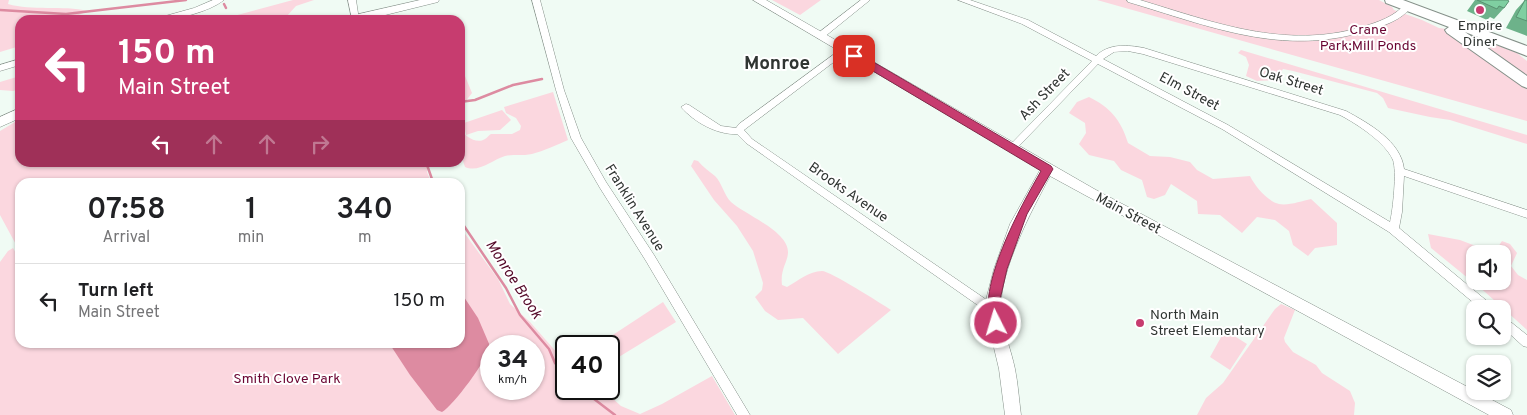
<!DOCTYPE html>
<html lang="en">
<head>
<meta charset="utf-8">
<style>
	body { margin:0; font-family:Overpass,sans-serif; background:#f6f6f6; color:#202124; height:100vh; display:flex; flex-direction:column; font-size:19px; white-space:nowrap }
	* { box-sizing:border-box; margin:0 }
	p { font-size:16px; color:#757577 }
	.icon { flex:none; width:28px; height:28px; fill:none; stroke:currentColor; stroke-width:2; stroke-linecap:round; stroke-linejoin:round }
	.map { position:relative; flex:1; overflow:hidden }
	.sheet { position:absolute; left:15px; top:178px; width:450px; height:170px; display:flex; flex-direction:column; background:#fff; border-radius:15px; box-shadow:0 1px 4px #0004 }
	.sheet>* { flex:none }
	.hud { position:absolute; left:15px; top:15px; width:450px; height:152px; border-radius:15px; box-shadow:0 1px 4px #0004; background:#c73c6f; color:#fff; overflow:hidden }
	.tools { position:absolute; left:1466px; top:245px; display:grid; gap:10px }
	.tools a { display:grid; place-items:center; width:45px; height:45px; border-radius:10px; background:#fff; box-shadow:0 1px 4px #0004; font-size:25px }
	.speed { position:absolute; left:480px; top:335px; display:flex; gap:10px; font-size:25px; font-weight:700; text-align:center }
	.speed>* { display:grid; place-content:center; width:65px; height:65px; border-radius:50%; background:#fff; box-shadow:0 1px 4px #0004; line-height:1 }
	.speed small { font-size:12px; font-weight:400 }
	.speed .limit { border:2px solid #111; border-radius:8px; background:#fff; color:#111 }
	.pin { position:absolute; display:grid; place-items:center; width:42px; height:42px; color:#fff; margin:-21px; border-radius:10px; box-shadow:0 2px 8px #0006 }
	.me { position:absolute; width:55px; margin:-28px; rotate:355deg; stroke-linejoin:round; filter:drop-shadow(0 0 4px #0008) }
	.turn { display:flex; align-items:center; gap:18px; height:105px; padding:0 20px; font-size:22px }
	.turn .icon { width:65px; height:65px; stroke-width:2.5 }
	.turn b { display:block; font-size:35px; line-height:42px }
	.lanes { display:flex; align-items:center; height:48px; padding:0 20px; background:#0003; justify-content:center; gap:25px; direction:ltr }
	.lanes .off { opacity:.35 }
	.eta { display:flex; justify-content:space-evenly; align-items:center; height:85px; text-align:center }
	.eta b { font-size:30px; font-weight:600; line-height:35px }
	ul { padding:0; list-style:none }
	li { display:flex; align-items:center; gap:15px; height:75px; padding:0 20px; border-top:1px solid #e0e0e0 }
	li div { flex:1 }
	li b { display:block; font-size:19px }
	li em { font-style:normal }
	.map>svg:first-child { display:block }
	.green { fill:#fbd7df; fill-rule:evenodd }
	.water { fill:#dd8ba1 }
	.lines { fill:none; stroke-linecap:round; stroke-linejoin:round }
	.stream { stroke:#dd8ba1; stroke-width:2.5 }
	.street-casing { stroke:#859089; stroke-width:1 }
	.secondary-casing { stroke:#859089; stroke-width:1 }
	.primary-casing { stroke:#859089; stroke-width:2 }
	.street { fill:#fff; fill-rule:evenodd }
	.secondary { fill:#fff; fill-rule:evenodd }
	.primary { fill:#fff; fill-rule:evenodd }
	.wall { fill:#6db28a }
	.building { fill:#7fcfa1; stroke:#599171 }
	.route { fill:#c73c6f; stroke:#812748 }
	.poi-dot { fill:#c73c6f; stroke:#fff; stroke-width:2 }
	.labels { text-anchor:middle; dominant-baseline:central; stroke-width:4; stroke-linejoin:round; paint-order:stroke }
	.poi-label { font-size:14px; fill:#303532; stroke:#fff }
	.park-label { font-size:14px; fill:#6a0432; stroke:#fff }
	.street-label { font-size:14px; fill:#303532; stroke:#fff }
	.water-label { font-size:15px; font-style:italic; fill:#530827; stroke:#fff }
	.district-label { font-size:19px; font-weight:bold; fill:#303532; stroke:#fff }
</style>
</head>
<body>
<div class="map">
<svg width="1527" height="415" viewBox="0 0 1527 415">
	<rect width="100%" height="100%" fill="#f0fbf4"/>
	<path class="green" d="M0 0H9L8 4C32 11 62 5 88 11L67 20H20V46L0 52Z
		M293 0H314L296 6 286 17 270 18 259 15 242 20H219Z
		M772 0H821L800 15Z
		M1097 0H1379L1392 7 1394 10 1422 20 1439 28 1461 31 1517 53 1527 61V121Z
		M1241 50 1527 135V144L1450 120 1430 117 1388 108 1383 98 1377 93 1293 71 1283 69 1276 80 1257 81 1246 76 1249 65 1246 57 1238 53Z
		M20 76V89L13 91 0 90V82Z
		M465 76 472 93 465 102 460 104V78Z
		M553 92 568 140C556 145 544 151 532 154 523 156 514 154 505 156 492 160 479 173 465 167L462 158 465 148 460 146V129C464 135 476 145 485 139 487 138 489 135 491 134H512L520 130 521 126 516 118 506 113 504 107Z
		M1089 97C1110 107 1121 120 1128 143L1150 156 1170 157 1190 162 1197 170 1213 179 1250 176C1255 186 1267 201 1279 204 1288 206 1302 201 1311 199L1337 223V245L1315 248 1308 256 1293 245 1289 231 1275 220 1257 217 1242 233 1220 215 1198 214 1197 201 1171 184 1165 195 1154 199 1147 197 1142 180 1121 170 1114 161 1089 155 1079 144 1086 133 1085 123 1069 113 1077 102Z
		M502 110 511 120 500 130 478 131 466 135 464 123Z
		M20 119V162L429 163 427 172 431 182H20V252L0 215V131Z
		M694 160 698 161C703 167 709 171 715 176 722 183 724 195 731 202 744 214 788 231 788 252 788 262 780 269 782 285L787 287C798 281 809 271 822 271 830 271 882 304 891 310L838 354 803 318 778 320 765 311 755 297 762 290 763 283 753 251 737 226 714 200 691 166Z
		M460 227 498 279 510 304 530 322 566 363V389H602L621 406 640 414 662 404 712 376 735 415H0V262L8 251 13 248 20 260V342H460ZM491 346H534V389H491Z
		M1428 234 1460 240 1494 253 1502 241 1510 244 1517 253 1511 266 1518 275 1527 280V330L1485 292 1431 248ZM1475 254H1502V281H1475Z
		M663 302 676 322 609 363V346H596Z
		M1281 304 1295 310 1284 338 1285 342 1293 352 1316 365 1322 373 1350 391 1355 403 1354 415H1197L1206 398 1223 383 1275 309Z
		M1225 330 1247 344 1230 370 1210 357Z"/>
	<path class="water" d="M460 291 478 318 490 346C488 359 453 406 442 412L437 410 410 375 389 343 460 342Z"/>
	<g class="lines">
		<path class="stream" d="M224 4 226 8
			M0 10 66 14 186 0
			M460 102 475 100 513 85 542 79
			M426 162 433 182
			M460 220 506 288 520 315 549 349 555 363 566 374
			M581 389 615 415"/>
		<g class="street-casing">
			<path id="street" d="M213 0H224C209 12 176 20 157 20L158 18 194 8Z
				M348 0H356L359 20 352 19Z
				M532 0H540L564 90 581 138 606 182 654 255 750 415H737L646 261 600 188 571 138 556 90Z
				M861 0H870L823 38H817V34Z
				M958 0H970L1028 20 1096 56C1109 43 1128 45 1144 48L1346 111C1368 123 1401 141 1404 169L1527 210V218L1404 176 1402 212 1399 228 1493 306 1494 309H1481L1389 232 1222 129 1098 64 1015 150H1009L1007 148 1009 146 1092 61 1022 24ZM1128 51 1143 54 1340 115C1357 124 1385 142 1393 160 1397 171 1393 210 1390 222L1228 125 1103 59 1114 52Z
				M1127 0H1140C1213 22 1285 50 1362 27 1378 22 1394 17 1405 4H1411L1412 6C1401 21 1383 26 1366 31 1282 57 1209 26 1128 2Z
				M844 47 847 48V52L744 130 752 139 997 307 999 310 997 313 993 315 989 313 746 143 737 134C717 135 694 122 681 107L686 104 689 105 721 126 736 128 739 124Z
				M20 59V65L0 71V65Z
				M1502 315 1527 335V347L1523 346 1502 327Z"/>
		</g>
		<g class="secondary-casing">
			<path id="secondary" d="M420 0H439L438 2 365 20H344L346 17Z
				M753 0H766L1096 190 1511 410 1513 415H1489L1050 176C1032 210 999 271 1001 309 1002 329 1011 349 1015 369 1018 384 1019 400 1021 415H1005L999 369 985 310 987 296 994 269 1010 224 1040 170Z
				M20 108V118L0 127V117Z"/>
		</g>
		<g class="primary-casing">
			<path id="primary" d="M1385 0H1403L1527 46V56L1465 32 1527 76V88L1522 86 1447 33 1445 30 1449 27 1386 3Z"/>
		</g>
		<use href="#street" class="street"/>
		<use href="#secondary" class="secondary"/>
		<use href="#primary" class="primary"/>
	</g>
	<path class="wall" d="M1475 0H1507L1504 8 1494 19 1490 17 1487 20 1467 11Z
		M1525 0H1527V36L1506 28 1516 10Z"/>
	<path class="building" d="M1477 0H1507L1509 1 1504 8 1499 6 1497 9Z
		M1525 0H1527V21L1516 17Z"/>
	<path class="route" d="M851 53H858L1051 166 1053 169 1027 214 1007 269 999 304 1002 323 1000 327 996 328 992 327C974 290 1022 204 1041 171L851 58Z"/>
	<g class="poi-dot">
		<circle cx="1480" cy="10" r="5"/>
		<circle cx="1140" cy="323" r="5"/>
	</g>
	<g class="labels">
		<g class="poi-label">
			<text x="1480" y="26">Empire<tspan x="1480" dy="16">Diner</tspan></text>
			<text x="1150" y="315" text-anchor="start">North Main<tspan x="1150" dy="16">Street Elementary</tspan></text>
		</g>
		<g class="park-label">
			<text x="1368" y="30">Crane<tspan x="1368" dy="16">Park;Mill Ponds</tspan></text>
			<text x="287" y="379">Smith Clove Park</text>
		</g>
		<g class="street-label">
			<text transform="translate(1291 82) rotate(17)">Oak Street</text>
			<text transform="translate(1189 92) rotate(28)">Elm Street</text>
			<text transform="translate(1045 95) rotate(-46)">Ash Street</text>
			<text transform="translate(848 193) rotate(35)">Brooks Avenue</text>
			<text transform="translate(634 208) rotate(58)">Franklin Avenue</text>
			<text transform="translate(1128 214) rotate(28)">Main Street</text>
		</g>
		<g class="water-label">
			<text transform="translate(513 280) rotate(57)">Monroe Brook</text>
		</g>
		<g class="district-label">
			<text x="777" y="64">Monroe</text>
		</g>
	</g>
</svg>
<div class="tools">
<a><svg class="icon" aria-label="sound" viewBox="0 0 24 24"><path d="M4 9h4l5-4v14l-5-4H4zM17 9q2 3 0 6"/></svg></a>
<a><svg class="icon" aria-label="search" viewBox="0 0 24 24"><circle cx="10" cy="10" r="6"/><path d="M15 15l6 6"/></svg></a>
<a><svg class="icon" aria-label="layers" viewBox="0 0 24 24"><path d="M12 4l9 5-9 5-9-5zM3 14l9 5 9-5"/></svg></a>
</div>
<div class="speed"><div>34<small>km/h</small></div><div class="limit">40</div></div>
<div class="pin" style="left:854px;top:56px;background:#d93025"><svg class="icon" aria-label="arrive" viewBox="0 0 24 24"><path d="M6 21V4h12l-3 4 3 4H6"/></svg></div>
<svg class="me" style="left:996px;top:323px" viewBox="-20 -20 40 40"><circle r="17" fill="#c73c6f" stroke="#fff" stroke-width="3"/><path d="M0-11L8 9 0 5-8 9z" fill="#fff"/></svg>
<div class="hud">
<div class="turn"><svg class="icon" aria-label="left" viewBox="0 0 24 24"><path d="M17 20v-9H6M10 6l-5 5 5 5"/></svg><div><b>150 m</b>Main Street</div></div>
<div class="lanes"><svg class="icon" aria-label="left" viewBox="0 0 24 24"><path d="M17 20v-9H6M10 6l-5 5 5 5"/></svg><svg class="icon off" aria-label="ahead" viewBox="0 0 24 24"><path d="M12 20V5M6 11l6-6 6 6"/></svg><svg class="icon off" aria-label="ahead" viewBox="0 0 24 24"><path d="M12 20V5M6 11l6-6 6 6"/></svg><svg class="icon off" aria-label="right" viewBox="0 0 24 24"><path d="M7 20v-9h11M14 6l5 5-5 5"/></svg></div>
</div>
<section class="sheet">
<div class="eta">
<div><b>07:58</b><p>Arrival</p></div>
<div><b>1</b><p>min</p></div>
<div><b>340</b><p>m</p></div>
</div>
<ul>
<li><svg class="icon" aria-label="left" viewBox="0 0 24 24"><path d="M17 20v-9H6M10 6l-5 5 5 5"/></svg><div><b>Turn left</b><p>Main Street</p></div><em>150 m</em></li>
</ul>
</section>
</div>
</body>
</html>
